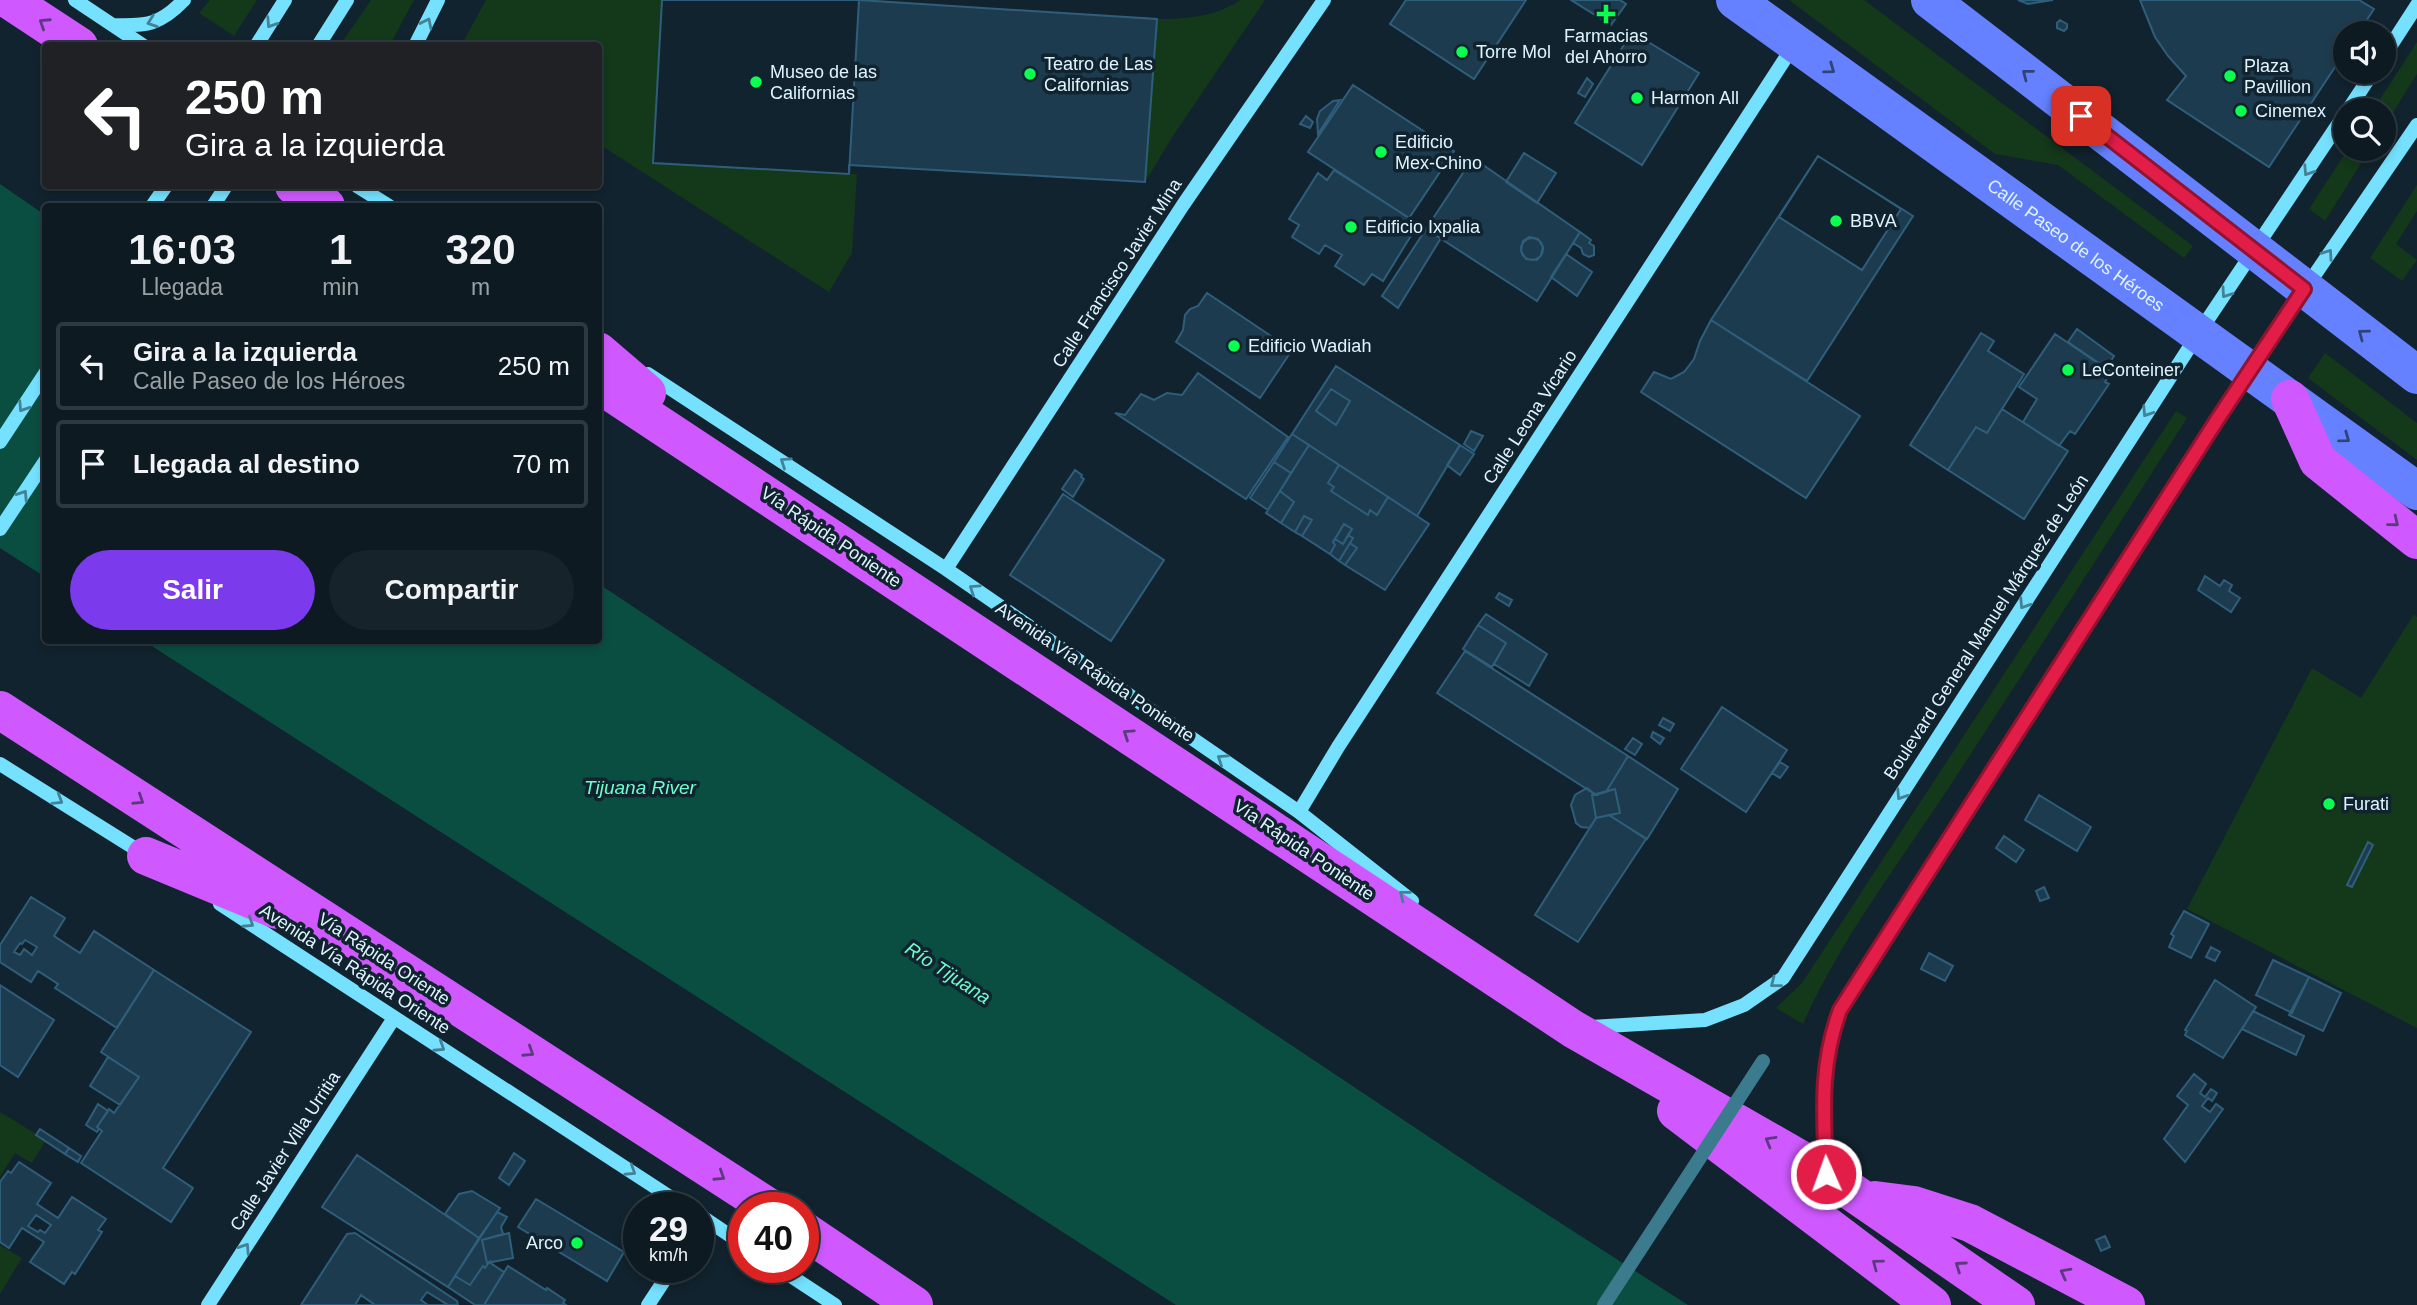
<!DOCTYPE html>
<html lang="es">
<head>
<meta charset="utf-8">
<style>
	body { margin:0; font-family:Arial,sans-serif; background:#16232a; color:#f1f3f6; height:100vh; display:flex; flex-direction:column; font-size:26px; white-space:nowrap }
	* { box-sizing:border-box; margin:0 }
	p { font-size:23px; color:#9aa1a5 }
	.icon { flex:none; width:38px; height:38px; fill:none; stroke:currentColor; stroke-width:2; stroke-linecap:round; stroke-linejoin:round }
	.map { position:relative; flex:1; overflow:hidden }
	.panel { position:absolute; left:42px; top:203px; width:560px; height:441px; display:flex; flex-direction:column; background:#0d1a22; border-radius:7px; box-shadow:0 4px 10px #0003,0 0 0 2px #2d3840 }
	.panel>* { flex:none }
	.top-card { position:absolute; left:42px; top:42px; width:560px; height:147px; border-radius:7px; box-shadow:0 4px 10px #0003,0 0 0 2px #2d3840; background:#202124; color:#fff; overflow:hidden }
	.fabs { position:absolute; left:2333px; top:21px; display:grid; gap:14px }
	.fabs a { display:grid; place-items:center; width:63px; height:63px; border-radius:50%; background:#0d1a22; box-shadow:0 4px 10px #0003,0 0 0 2px #2d3840; font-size:35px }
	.speed { position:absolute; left:623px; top:1192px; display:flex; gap:14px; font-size:35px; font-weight:700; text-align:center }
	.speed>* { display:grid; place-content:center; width:91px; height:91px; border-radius:50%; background:#0d1a22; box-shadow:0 4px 10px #0003,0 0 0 2px #2d3840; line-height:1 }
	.speed small { font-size:18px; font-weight:400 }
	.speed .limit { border:10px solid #d22; background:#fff; color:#111 }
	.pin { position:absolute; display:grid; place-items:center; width:60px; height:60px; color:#fff; margin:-30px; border-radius:14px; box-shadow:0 4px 10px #0006 }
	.me { position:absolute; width:77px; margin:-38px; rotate:358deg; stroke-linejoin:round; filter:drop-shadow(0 0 5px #0008) }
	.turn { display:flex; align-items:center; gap:24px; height:147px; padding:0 28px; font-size:32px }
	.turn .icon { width:91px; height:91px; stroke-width:2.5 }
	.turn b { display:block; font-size:49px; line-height:60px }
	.eta { display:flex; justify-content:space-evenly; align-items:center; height:119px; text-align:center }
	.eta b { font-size:42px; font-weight:600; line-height:49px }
	.button { display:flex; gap:14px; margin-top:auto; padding:14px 28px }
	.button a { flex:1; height:80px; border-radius:42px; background:#7c3aed; color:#fff; font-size:28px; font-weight:600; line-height:80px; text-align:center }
	.button a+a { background:#16232a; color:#f1f3f6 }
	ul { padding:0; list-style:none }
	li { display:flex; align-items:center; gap:21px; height:88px; margin:0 14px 10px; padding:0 14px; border:4px solid #2d3840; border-radius:7px }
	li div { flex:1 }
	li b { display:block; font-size:26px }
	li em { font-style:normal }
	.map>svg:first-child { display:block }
	.green { fill:#14381a }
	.water { fill:#0a4e42 }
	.building { fill:#1d3b4f; stroke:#2f5e7b; stroke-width:2; fill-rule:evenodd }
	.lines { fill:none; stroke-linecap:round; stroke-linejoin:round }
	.secondary { stroke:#75e1ff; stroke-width:14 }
	.primary { stroke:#6581ff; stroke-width:38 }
	.highway { stroke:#cf59ff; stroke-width:38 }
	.street-bridge { stroke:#3c7b8d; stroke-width:14 }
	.oneway { stroke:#438296 }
	.oneway2 { stroke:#5d3982 }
	.oneway3 { stroke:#2e4477 }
	.route-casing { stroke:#92132f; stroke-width:18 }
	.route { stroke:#e11d48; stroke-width:12 }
	.poi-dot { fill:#0aff51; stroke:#11232e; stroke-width:2.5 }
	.labels { text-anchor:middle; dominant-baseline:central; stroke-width:7; stroke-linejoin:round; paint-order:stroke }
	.poi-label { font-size:18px; fill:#def5ff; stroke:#11232e; text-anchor:start }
	.street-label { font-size:18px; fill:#def5ff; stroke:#11232e }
	.water-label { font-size:19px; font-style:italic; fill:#6cffcc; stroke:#11232e }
</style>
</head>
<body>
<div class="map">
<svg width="2417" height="1305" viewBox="0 0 2417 1305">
	<rect width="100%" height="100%" fill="#11232e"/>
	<path class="green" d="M210 0H257L234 36 199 13Z
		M371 0H414L390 45H340Z
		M486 0H662L653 163 857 174 852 253 829 292 599 144 598 46H461Z
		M1240 0H1265L1173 136 1145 182 1157 19C1185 19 1216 17 1240 0Z
		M1789 0H1864L2193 246 2184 258 2058 165 1995 154Z
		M2417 42V74L2384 127V110H2373Z
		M2348 149H2370L2325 221 2309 209Z
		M2417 185V211L2396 244 2417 260 2402 281 2370 258Z
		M2325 353 2417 423V460L2308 378Z
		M2176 411 2187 418C2108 542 2028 666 1948 789 1899 863 1839 942 1803 1024L1776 1008 1802 983Z
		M2414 614 2417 617V1028L2187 909 2312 668 2361 698Z
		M0 1112 46 1140 32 1163 15 1153 0 1177Z
		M0 1245 22 1258 0 1294Z"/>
	<path class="water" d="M0 184 45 215V577L0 548Z
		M599 584 1492 1179 1688 1305H1176L144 641 598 640Z"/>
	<path class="building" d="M662 0H859L1157 19 1145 182 849 165V174L653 163Z
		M662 0H859L849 174 653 163Z
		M1406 0H1526L1474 79 1390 24Z
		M1571 0H1620L1626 4 1611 25Z
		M2018 0H2053L2028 4Z
		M2140 0H2359L2374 9 2358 33H2345V52L2269 167 2167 100 2186 76 2168 56 2155 37Z
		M2060 20 2067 24V28L2064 31 2057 28V23Z
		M1632 32 1699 73 1642 165 1575 123Z
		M1587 78 1593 84 1585 97 1578 93Z
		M1353 85 1454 151 1409 218 1308 152Z
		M1340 100 1318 134 1317 119 1320 111 1333 101Z
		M1306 116 1313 122 1310 128 1300 124Z
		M1524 153 1556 173 1537 203 1506 182Z
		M1818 156 1913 216 1807 381 1711 320Z
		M1818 156 1901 209 1862 270 1779 217Z
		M1473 158 1580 232 1537 301 1426 229ZM1529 237 1538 239 1543 247 1541 255 1537 260 1526 259 1521 251 1523 241Z
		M1334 170 1409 218 1402 228 1412 234 1383 281 1372 274 1364 285 1335 266 1342 255 1325 245 1319 254 1292 237 1299 225 1289 219 1318 173 1327 180Z
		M1426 229 1441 238 1398 308 1382 296Z
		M1580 232 1591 240 1589 243 1594 246V255L1589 257 1583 254 1581 248 1573 243Z
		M1521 249a11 11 0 1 1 22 0a11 11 0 1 1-22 0Z
		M1566 254 1592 272 1577 296 1551 277Z
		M1207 293 1292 350 1260 398 1176 342 1183 330 1185 315 1190 309 1198 306Z
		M1711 320 1860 416 1806 498 1641 392 1654 372 1671 379 1684 372 1694 359 1700 341Z
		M2077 329 2114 356 2106 368 2068 342Z
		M1981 333 1994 341 1988 351 2024 374 1987 433 1976 427 1948 470 1910 445Z
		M2055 334 2111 372 2105 382 2109 384 2075 434 2070 431 2059 446 2023 422 2037 399 2019 387Z
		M1336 366 1460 445 1417 516 1292 434ZM1331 389 1350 401 1336 425 1316 411Z
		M1198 373 1288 437 1246 499 1115 413 1125 415 1141 394 1154 400 1167 393 1182 395Z
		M1331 389 1350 401 1336 425 1316 411Z
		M2002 409 2068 451 2024 519 1948 470 1976 427 1987 433Z
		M1471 431 1483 436 1474 451 1464 444Z
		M1292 434 1309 445 1291 473 1274 462Z
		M1309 445 1339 465 1328 483 1334 487 1331 491 1368 515 1370 510 1377 515 1388 497 1429 524 1385 590 1345 565 1357 548 1350 543 1353 538 1348 535 1352 529 1344 524 1333 542 1335 545 1330 554 1302 536 1312 520 1304 516 1295 532 1281 523 1294 502 1280 491Z
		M1460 445 1474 454 1460 475 1447 465Z
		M1274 462 1291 473 1268 510 1250 498Z
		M1339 465 1388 497 1377 515 1370 510 1368 515 1331 491 1334 487 1328 483Z
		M1075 470 1082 475 1081 477 1084 479 1073 497 1062 489Z
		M1280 491 1294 502 1281 523 1266 513Z
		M1063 494 1164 560 1111 641 1010 575Z
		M1304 516 1312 520 1302 536 1295 532Z
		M1344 524 1352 529 1343 544 1335 539Z
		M1348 535 1353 538 1339 561 1330 554 1335 545 1333 542 1335 539 1343 544Z
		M1350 543 1357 548 1345 565 1339 561Z
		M2205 576 2220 586 2224 580 2232 585 2229 591 2240 598 2231 612 2198 590Z
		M1499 593 1512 600 1509 606 1496 598Z
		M1486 614 1547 654 1529 686 1494 664 1506 643 1478 625Z
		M1478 625 1506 643 1492 667 1463 649Z
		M1465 651 1628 756 1606 792 1596 795 1437 693Z
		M1722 707 1787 750 1746 812 1681 769Z
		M1663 718 1674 724 1670 731 1659 725Z
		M1653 732 1664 738 1660 744 1651 737Z
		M1633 738 1642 744 1635 755 1625 749Z
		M1628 756 1678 789 1647 839 1609 815 1620 813 1615 789 1606 792Z
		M1780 762 1788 767 1780 778 1772 773Z
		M1587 788 1596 795H1592L1596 818 1590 828 1581 827 1576 823 1571 805 1575 795Z
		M1615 789 1620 813 1596 818 1592 795Z
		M2039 795 2091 827 2077 851 2025 820Z
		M1609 815 1646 839 1578 942 1535 915 1596 818Z
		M2004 836 2024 850 2016 862 1996 848Z
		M2368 842 2373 845 2352 887 2347 885Z
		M2044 887 2049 898 2040 901 2036 891Z
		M31 897 65 918 54 936 80 953 94 931 154 970 117 1028 55 988 58 984 38 971 31 982 0 962V945Z
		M2184 911 2209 924 2191 958 2169 947 2174 936 2171 934Z
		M25 940 37 947 32 955 24 949 20 955 14 952 20 943 22 944Z
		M2211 947 2220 952 2215 961 2206 957Z
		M1929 953 1953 966 1945 981 1921 969Z
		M2273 960 2309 977 2292 1013 2256 995Z
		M154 970 251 1032 163 1168 193 1188 171 1222 81 1163 102 1131 97 1127 109 1109 114 1113 139 1077 101 1052Z
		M2309 977 2341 993 2323 1031 2289 1015Z
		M2215 980 2256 1007 2223 1058 2185 1035 2187 1031 2185 1030Z
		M0 985 54 1020 18 1077 0 1065Z
		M2253 1011 2304 1036 2296 1055 2242 1029Z
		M108 1057 139 1077 120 1105 90 1086Z
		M2194 1074 2206 1084 2200 1093 2205 1097 2211 1089 2217 1093 2212 1101 2208 1098 2202 1106 2210 1112 2216 1104 2223 1109 2185 1162 2164 1139 2188 1105 2177 1096Z
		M98 1104 108 1111 97 1127 99 1129 97 1132 86 1125Z
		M40 1129 69 1148 65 1154 36 1135Z
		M69 1148 81 1156 78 1162 65 1154Z
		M514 1153 525 1161 509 1185 499 1178Z
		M357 1155 479 1238 448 1287 322 1207Z
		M19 1162 51 1183 37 1204 58 1218 72 1197 106 1219 98 1230 102 1232 75 1274 72 1272 64 1284 30 1262 44 1242 22 1228 9 1248 0 1242V1182L8 1171 11 1173Z
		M472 1191 500 1208 479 1238 445 1214 459 1194Z
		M536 1199 624 1252 607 1281 518 1227Z
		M497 1212 507 1217 501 1227 503 1234 482 1240 487 1263 489 1262 485 1268 483 1266 470 1285 455 1276Z
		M36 1215 51 1225 45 1233 40 1230 38 1232 28 1226Z
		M355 1233 457 1301 458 1305H301L347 1234Z
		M509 1233 513 1258 487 1263 482 1240Z
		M2105 1236 2110 1247 2101 1251 2096 1240Z
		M489 1262 504 1272 484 1305H475L448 1287 455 1276 470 1285 483 1266 485 1268Z
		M508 1266 546 1290 547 1288 565 1300 563 1303 566 1305H484Z
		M427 1292 448 1305H428L421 1300Z
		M361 1295 375 1305H355Z"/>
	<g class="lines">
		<path class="secondary" d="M75 0 144 46
			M114 25C147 26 160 25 184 0
			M256 46 285 0
			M318 46 347 0
			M415 46 438 0
			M2384 56 2417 5
			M2348 110 2373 72
			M357 186 389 206
			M152 206 166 186
			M213 206 226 186
			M648 374 946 569 1299 812 1412 901
			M0 442 46 372
			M0 529 46 460
			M946 569 1183 205 1324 0
			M0 764 147 856
			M1299 812 1338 747 1794 45
			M220 904 687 1208
			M1591 1027 1705 1020 1744 1005 1783 978 2198 334 2345 114
			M1826 1169C1824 1113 1820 1064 1840 1010L2249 371 2417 125
			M698 1214 744 1245
			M777 1267 835 1305
			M208 1305 394 1018
			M648 1305 673 1267"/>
		<g class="primary">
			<path id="s1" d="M1735 0 2417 491"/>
			<path d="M1930 0 2417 375"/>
		</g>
		<path class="highway" d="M9 0 79 46
			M294 186 326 206
			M598 351 647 393
			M598 384 1573 1029 1826 1174 2016 1305
			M2290 399 2318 461 2417 540
			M0 710 770 1208
			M146 856 277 910
			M1676 1111 1932 1305
			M1875 1200 1914 1205 1970 1223 2126 1305
			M803 1230 914 1305"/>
		<path class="street-bridge" d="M1604 1305 1763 1061"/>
	</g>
	<defs><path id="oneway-chevron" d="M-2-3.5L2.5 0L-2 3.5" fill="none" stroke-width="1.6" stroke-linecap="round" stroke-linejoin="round" transform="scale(1.75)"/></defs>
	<g class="oneway">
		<use href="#oneway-chevron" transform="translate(152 22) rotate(161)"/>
		<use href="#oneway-chevron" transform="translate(271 23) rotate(123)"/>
		<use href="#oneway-chevron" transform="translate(427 23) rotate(-64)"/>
		<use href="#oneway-chevron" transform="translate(2308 171) rotate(123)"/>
		<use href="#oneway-chevron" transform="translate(2328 254) rotate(-55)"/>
		<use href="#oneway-chevron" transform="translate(2226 293) rotate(125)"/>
		<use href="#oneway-chevron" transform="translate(23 407) rotate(123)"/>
		<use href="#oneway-chevron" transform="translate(2147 412) rotate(123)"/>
		<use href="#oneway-chevron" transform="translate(785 462) rotate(-146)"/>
		<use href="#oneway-chevron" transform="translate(23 495) rotate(-57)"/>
		<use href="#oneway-chevron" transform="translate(974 589) rotate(-146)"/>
		<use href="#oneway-chevron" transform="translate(2024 604) rotate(123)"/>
		<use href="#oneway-chevron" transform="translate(1222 759) rotate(-146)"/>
		<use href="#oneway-chevron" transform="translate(1901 795) rotate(123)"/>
		<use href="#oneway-chevron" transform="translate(58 800) rotate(32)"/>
		<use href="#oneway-chevron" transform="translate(1404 895) rotate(-142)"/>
		<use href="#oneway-chevron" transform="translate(249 923) rotate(33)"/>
		<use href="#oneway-chevron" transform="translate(1775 983) rotate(142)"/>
		<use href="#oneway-chevron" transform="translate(440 1047) rotate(33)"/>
		<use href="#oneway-chevron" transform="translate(631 1171) rotate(33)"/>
		<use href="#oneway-chevron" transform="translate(245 1248) rotate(-57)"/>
	</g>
	<g class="oneway2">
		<use href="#oneway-chevron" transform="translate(44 23) rotate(-147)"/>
		<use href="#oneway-chevron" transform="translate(2394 522) rotate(39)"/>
		<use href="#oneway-chevron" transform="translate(1128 734) rotate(-146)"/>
		<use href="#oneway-chevron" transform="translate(139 800) rotate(33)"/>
		<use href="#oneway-chevron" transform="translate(529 1052) rotate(33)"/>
		<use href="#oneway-chevron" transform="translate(1770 1141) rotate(-150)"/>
		<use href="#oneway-chevron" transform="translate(720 1176) rotate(33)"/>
		<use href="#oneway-chevron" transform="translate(1877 1264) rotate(-143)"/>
		<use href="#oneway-chevron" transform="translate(1960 1266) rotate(-145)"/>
		<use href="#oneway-chevron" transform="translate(2065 1273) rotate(-152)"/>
	</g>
	<g class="oneway3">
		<use href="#oneway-chevron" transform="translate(1830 69) rotate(36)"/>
		<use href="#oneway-chevron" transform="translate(2027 74) rotate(-142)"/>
		<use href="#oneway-chevron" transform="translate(2363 334) rotate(-143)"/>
		<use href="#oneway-chevron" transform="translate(2345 438) rotate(36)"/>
	</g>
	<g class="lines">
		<g class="route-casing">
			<path id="route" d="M1826 1174C1824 1115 1819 1067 1840 1010L2217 420 2304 289 2081 116"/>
		</g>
		<use href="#route" class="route"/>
	</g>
	<g class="poi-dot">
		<path d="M1602.5 3.5h7v7h7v7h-7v7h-7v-7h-7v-7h7z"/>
		<circle cx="1462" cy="52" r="7"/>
		<circle cx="1030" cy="74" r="7"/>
		<circle cx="2230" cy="76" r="7"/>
		<circle cx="756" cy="82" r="7"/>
		<circle cx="1637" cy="98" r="7"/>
		<circle cx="2241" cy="111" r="7"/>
		<circle cx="1381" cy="152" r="7"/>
		<circle cx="1836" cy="221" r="7"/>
		<circle cx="1351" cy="227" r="7"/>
		<circle cx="1234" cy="346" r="7"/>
		<circle cx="2068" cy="370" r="7"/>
		<circle cx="2329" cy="804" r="7"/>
		<circle cx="577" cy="1243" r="7"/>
	</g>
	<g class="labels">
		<g class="poi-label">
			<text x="1606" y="36" text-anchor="middle">Farmacias<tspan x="1606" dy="21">del Ahorro</tspan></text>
			<text x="1476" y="52">Torre Mol</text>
			<text x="1044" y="64">Teatro de Las<tspan x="1044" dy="21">Californias</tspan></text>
			<text x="2244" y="66">Plaza<tspan x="2244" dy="21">Pavillion</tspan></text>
			<text x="770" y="72">Museo de las<tspan x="770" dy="21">Californias</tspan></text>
			<text x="1651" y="98">Harmon All</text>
			<text x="2255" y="111">Cinemex</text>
			<text x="1395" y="142">Edificio<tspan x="1395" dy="21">Mex-Chino</tspan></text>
			<text x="1850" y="221">BBVA</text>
			<text x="1365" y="227">Edificio Ixpalia</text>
			<text x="1248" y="346">Edificio Wadiah</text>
			<text x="2082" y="370">LeConteiner</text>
			<text x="2343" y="804">Furati</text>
			<text x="563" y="1243" text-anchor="end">Arco</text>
		</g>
		<g class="street-label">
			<text stroke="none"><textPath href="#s1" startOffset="420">Calle Paseo de los Héroes</textPath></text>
			<text transform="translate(1117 273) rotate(-57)">Calle Francisco Javier Mina</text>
			<text transform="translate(1530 417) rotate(-57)">Calle Leona Vicario</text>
			<text transform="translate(831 537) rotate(34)">Vía Rápida Poniente</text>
			<text transform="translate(1986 627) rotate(-57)">Boulevard General Manuel Márquez de León</text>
			<text transform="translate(1095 672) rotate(34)">Avenida Vía Rápida Poniente</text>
			<text transform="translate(1304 850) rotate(34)">Vía Rápida Poniente</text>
			<text transform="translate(384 959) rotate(33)">Vía Rápida Oriente</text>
			<text transform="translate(355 969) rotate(33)">Avenida Vía Rápida Oriente</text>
			<text transform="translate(285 1151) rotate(-57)">Calle Javier Villa Urritia</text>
		</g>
		<g class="water-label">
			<text x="640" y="787">Tijuana River</text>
			<text transform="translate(948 973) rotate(33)">Río Tijuana</text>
		</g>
	</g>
</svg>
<div class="fabs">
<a><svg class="icon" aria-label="sound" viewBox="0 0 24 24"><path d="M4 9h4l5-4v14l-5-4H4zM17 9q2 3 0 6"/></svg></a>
<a><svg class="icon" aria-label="search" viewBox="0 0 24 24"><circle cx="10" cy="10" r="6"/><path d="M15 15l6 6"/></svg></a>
</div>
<div class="speed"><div>29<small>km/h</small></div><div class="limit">40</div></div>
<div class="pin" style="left:2081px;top:116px;background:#d93025"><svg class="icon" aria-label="arrive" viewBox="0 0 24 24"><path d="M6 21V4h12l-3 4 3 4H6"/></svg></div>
<svg class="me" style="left:1826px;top:1174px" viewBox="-20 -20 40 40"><circle r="17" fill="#e11d48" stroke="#fff" stroke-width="3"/><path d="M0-11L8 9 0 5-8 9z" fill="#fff"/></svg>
<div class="top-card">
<div class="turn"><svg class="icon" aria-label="left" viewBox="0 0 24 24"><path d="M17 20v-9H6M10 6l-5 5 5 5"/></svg><div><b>250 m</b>Gira a la izquierda</div></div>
</div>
<section class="panel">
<div class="eta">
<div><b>16:03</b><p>Llegada</p></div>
<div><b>1</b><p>min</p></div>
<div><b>320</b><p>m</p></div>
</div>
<ul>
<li><svg class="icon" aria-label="left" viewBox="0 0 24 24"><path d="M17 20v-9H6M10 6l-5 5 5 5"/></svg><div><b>Gira a la izquierda</b><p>Calle Paseo de los Héroes</p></div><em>250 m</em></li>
<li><svg class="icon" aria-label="arrive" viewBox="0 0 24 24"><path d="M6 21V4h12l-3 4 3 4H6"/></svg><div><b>Llegada al destino</b></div><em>70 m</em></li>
</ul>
<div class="button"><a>Salir</a><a>Compartir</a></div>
</section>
</div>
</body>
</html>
